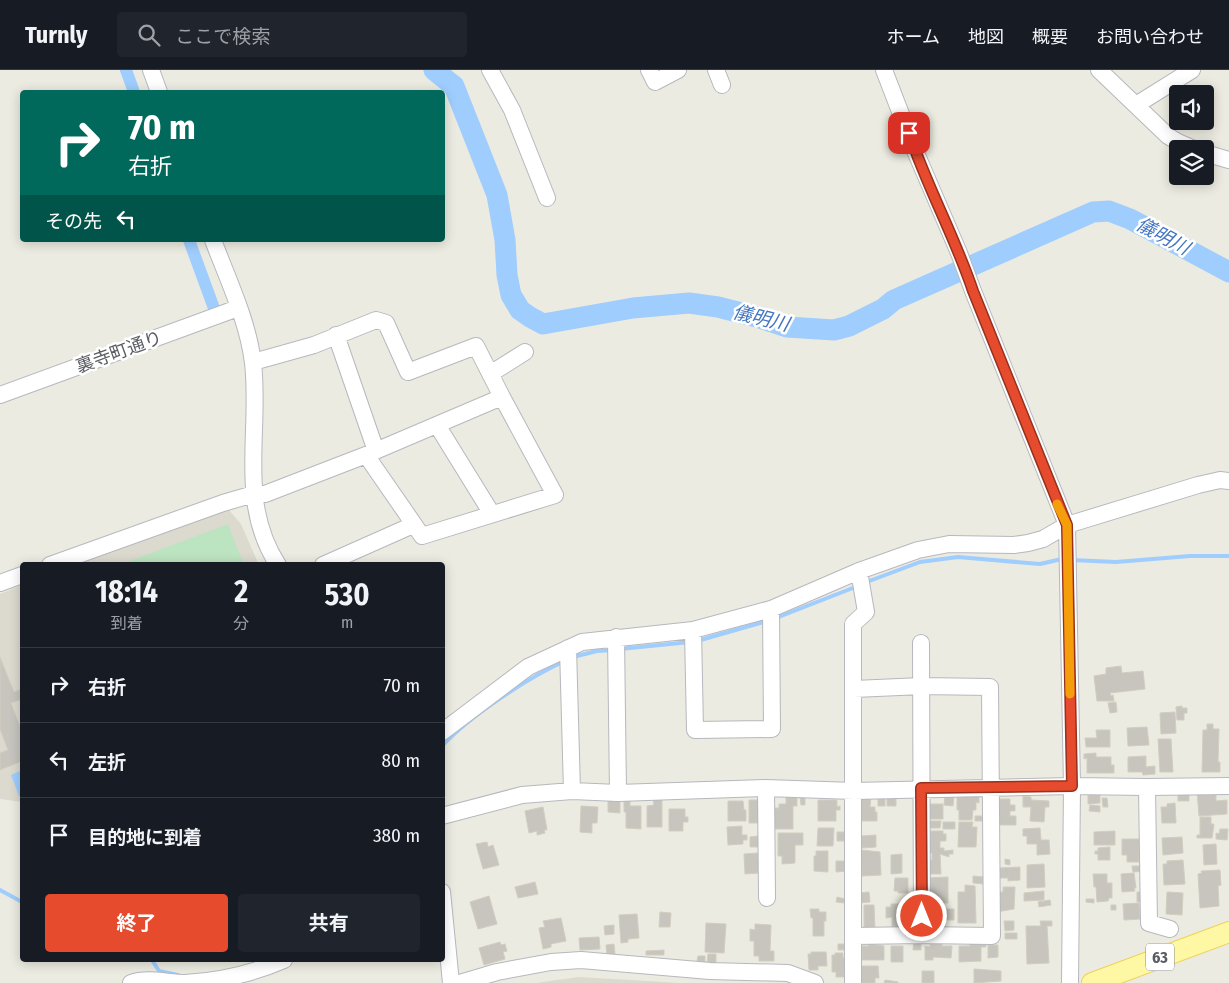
<!DOCTYPE html>
<html lang="ja">
<head>
<meta charset="utf-8">
<style>
	body { margin:0; font-family:"Fira Sans Condensed","Noto Sans JP",sans-serif; background:#20242c; color:#f1f3f6; height:100vh; display:flex; flex-direction:column; font-size:19px; white-space:nowrap }
	* { box-sizing:border-box; margin:0 }
	p { font-size:16px; color:#9ea1a6 }
	.icon { flex:none; width:28px; height:28px; fill:none; stroke:currentColor; stroke-width:2; stroke-linecap:round; stroke-linejoin:round }
	.map { position:relative; flex:1; overflow:hidden }
	.drawer { position:absolute; left:20px; top:492px; width:425px; height:400px; display:flex; flex-direction:column; background:#171b24; border-radius:5px; box-shadow:0 2px 12px #0003 }
	.drawer>* { flex:none }
	.banner { position:absolute; left:20px; top:20px; width:425px; height:152px; border-radius:5px; box-shadow:0 2px 12px #0003; background:#00695c; color:#fff; overflow:hidden }
	.fabs { position:absolute; left:1169px; top:15px; display:grid; gap:10px }
	.fabs a { display:grid; place-items:center; width:45px; height:45px; border-radius:5px; background:#171b24; box-shadow:0 2px 12px #0003; font-size:25px }
	.pin { position:absolute; display:grid; place-items:center; width:42px; height:42px; color:#fff; margin:-21px; border-radius:10px; box-shadow:0 2px 8px #0006 }
	.me { position:absolute; width:55px; margin:-28px; rotate:0deg; stroke-linejoin:round; filter:drop-shadow(0 0 4px #0008) }
	.turn { display:flex; align-items:center; gap:18px; height:105px; padding:0 25px; font-size:22px }
	.turn .icon { width:65px; height:65px; stroke-width:2.5 }
	.turn b { display:block; font-size:35px; line-height:42px }
	.then { display:flex; align-items:center; height:48px; padding:0 25px; background:#0003; gap:10px; font-size:19px }
	.eta { display:flex; justify-content:space-evenly; align-items:center; height:85px; text-align:center }
	.eta b { font-size:30px; font-weight:700; line-height:35px }
	.cta { display:flex; gap:10px; margin-top:auto; padding:10px 25px }
	.cta a { flex:1; height:58px; border-radius:5px; background:#e64b2d; color:#fff; font-size:20px; font-weight:700; line-height:58px; text-align:center }
	.cta a+a { background:#20242c; color:#f1f3f6 }
	ul { padding:0; list-style:none }
	li { display:flex; align-items:center; gap:15px; height:75px; padding:0 25px; border-top:1px solid #363941 }
	li div { flex:1 }
	li b { display:block; font-size:19px }
	li em { font-style:normal }
	header { display:flex; align-items:center; gap:30px; box-sizing:border-box; height:70px; padding:0 25px; background:#171b24; border-bottom:1px solid #363941 }
	header strong { font-size:24px }
	nav { display:flex; gap:28px; margin-inline-start:auto; font-size:18px }
	.search { width:350px; height:45px; background:#20242c; display:flex; align-items:center; gap:12px; box-sizing:border-box; padding:0 18px; border-radius:5px; color:#9ea1a6; font-size:19px }
	.map>svg:first-child { display:block }
	.education { fill:#dcdacf }
	.green { fill:#bde4c0 }
	.water { fill:#9fcdfe }
	.lines { fill:none; stroke-linecap:round; stroke-linejoin:round }
	.stream { stroke:#9fcdfe; stroke-width:4 }
	.canal { stroke:#9fcdfe; stroke-width:12 }
	.river { stroke:#9fcdfe; stroke-width:21 }
	.building { fill:#c7c5be; stroke:#d1cdbf }
	.minor-casing { stroke:#b6b8be; stroke-width:18 }
	.major-casing { stroke:#efd157; stroke-width:22 }
	.minor { stroke:#fff; stroke-width:16 }
	.major { stroke:#fef7a4; stroke-width:20 }
	.route-casing { stroke:#96311d; stroke-width:12 }
	.route { stroke:#e64b2d; stroke-width:9 }
	.slow { stroke:#f59e0b; stroke-width:9 }
	.labels { text-anchor:middle; dominant-baseline:central; stroke-width:5; stroke-linejoin:round; paint-order:stroke }
	.shield { fill:#fff; stroke:#8b8d91; stroke-width:1 }
	.shield-label { font-size:16px; font-weight:bold; fill:#595c62 }
	.street-label { font-size:18px; fill:#595c62; stroke:#fff }
	.water-label { font-size:19px; font-style:italic; fill:#4376c0; stroke:#fff }
</style>
</head>
<body>
<header>
<strong>Turnly</strong>
<div class="search"><svg class="icon" aria-label="search" viewBox="0 0 24 24"><circle cx="10" cy="10" r="6"/><path d="M15 15l6 6"/></svg>ここで検索</div>
<nav><a>ホーム</a><a>地図</a><a>概要</a><a>お問い合わせ</a></nav>
</header>
<div class="map">
<svg width="1229" height="913" viewBox="0 0 1229 913">
	<rect width="100%" height="100%" fill="#ecebe1"/>
	<path class="education" d="M223 433 241 454 259 495H71Z
		M22 515V732L0 729V524Z
		M578 907 648 911 678 913H536Z"/>
	<path class="green" d="M228 454 244 495H119Z"/>
	<path class="water" d="M22 700V725L19 726 11 705Z"/>
	<g class="lines">
		<path class="stream" d="M1072 490 1116 492 1190 486H1229
			M864 513 920 492 958 487 1040 494 1062 489
			M776 548 858 516
			M697 571 767 551
			M620 579 690 572
			M573 587 597 581 613 580
			M442 676C470 646 527 608 565 591
			M0 820 22 832
			M152 890 159 901 178 905"/>
		<path class="canal" d="M126 0 134 22
			M189 170 215 241"/>
		<path class="river" d="M434 0 454 16 497 125 505 170 507 205 511 225 520 240 530 247 543 254 633 238 689 233 718 237 757 247 787 257 834 260 849 256 883 239 894 230 1093 142 1109 141 1130 149 1229 202"/>
	</g>
	<path class="building" d="M0 587 14 622 22 619V629L11 633 22 662V691L0 700V683L8 680 0 659Z
		M1121 596 1122 603 1143 601 1145 619 1110 623 1111 626 1113 625 1114 631H1097L1094 606 1106 604V598Z
		M1116 632 1117 642 1110 643 1108 633Z
		M1182 636V638H1187V643H1184V650H1177L1176 637Z
		M1175 642 1176 663 1161 664 1160 643Z
		M1207 654H1213V659H1219L1218 692H1220V702H1202L1203 660H1207Z
		M1147 657 1149 675 1128 676 1127 658Z
		M1096 660H1110V677H1086L1085 668H1097Z
		M1158 669H1171L1173 702H1160Z
		M1096 683V687H1111V695H1114V703H1087V688L1084 689V684Z
		M1146 686V697L1155 696V704L1143 705 1142 702H1128V687Z
		M1178 721H1189V731H1178Z
		M1197 721H1205V725L1216 724V731L1227 730V744L1199 746Z
		M887 725H896V736H887Z
		M945 725H954L953 736 944 735Z
		M966 725H979V733L976 732V740H973L972 750H959V740H957V727H966Z
		M1088 725H1100V733L1088 734Z
		M805 726V735H801L800 727Z
		M861 726H871L870 737H875V742H877V751H857Z
		M878 726H885V736H878Z
		M1023 726 1031 727V730L1049 731V737H1045L1044 752 1030 751 1031 737H1023Z
		M786 727H797V736H793V759H774L773 738H779V734H786Z
		M1102 728H1107L1108 737H1103Z
		M653 729H662V757H647V736L654 735Z
		M994 729H1010V735H1015V741H1010V746H1016V755H994Z
		M608 730H620V743L608 742Z
		M749 730H759V753H749Z
		M818 730H837V737L840 736V740H836V751H818Z
		M624 731H630V736H641V759L626 758V742H624Z
		M728 731H743L744 740H746V751H728Z
		M1175 733 1176 753H1162L1161 737H1167V734Z
		M929 734H943V749H929Z
		M1090 735 1100 736V742L1089 741Z
		M581 736 598 737 597 753H592V763L580 762Z
		M543 737 547 760H544L545 763 537 765V761L529 763 525 741Z
		M669 739H685V747H688V752H683V761H669Z
		M975 746H984V751H975Z
		M1200 747H1211V754H1214L1212 768H1197V765H1200Z
		M928 751H941L940 758H927Z
		M943 752H955V759H943Z
		M959 752H973L972 757H977L976 777H958Z
		M742 756V765H747V770H743V774L728 775 727 757Z
		M818 758H834L833 776H817Z
		M1040 758 1041 770H1049L1050 784 1037 785V774H1027V766H1023V759Z
		M1220 759H1228L1227 770 1216 769V763L1219 764Z
		M925 761H943V764H946V771H940V778H944V781L953 780V784H949V787L940 784 941 804H928V790H932V783H926Z
		M1115 761V775H1094V762Z
		M837 762H848V771H837Z
		M778 763H803V775H795V793L782 794V786H778Z
		M876 765V777L862 778 861 766Z
		M758 766 759 777H750V767Z
		M1182 767 1183 783 1163 785 1162 768Z
		M1122 769H1141V775H1139V792H1127V785H1122Z
		M487 772 488 777 493 775 499 795 483 799 476 774Z
		M1216 774 1217 794 1204 795 1203 775Z
		M1110 777V790H1098V784H1095V781H1098V778Z
		M861 780 880 782 881 805 862 806V795H859L858 783H861Z
		M816 781H828V802L814 801V786H816Z
		M758 783V789H762V796H758L759 803 745 804 744 784Z
		M902 784V803L891 804V785Z
		M1005 789 1010 790V795L1005 794Z
		M1183 790 1185 814 1164 815 1163 794H1167V791Z
		M836 791H847L848 801 836 802Z
		M1044 794 1045 817 1027 818V795Z
		M1132 796H1146V801L1133 802Z
		M1020 797V810L1008 811V808H1000V798Z
		M1220 800 1221 815 1218 816 1219 836 1200 838 1198 804 1202 803 1201 801Z
		M1134 803 1136 818H1134L1135 821 1122 822 1121 804Z
		M1093 804H1107V813H1112V828H1109L1108 831 1097 832 1096 817H1094Z
		M973 806 984 807V814L973 813Z
		M948 807V833H935V830H929V820H931V816H926V808Z
		M895 808H908V823H898V821H894Z
		M535 812 538 824 518 828 515 817Z
		M965 815 975 816 976 853H958V822H965Z
		M1003 817H1015L1014 839 996 842 995 822H1003Z
		M1044 821V830L1024 831V823Z
		M869 822 870 832 858 833V823Z
		M1137 822H1145L1146 832H1137Z
		M1167 822 1183 823 1182 845 1166 844Z
		M489 826 497 854 478 859 470 832Z
		M907 826H917V836L908 837V847H903L904 859 892 860V847L886 848V837H891V834H907Z
		M837 827 845 829 844 833 836 832Z
		M1086 829H1094V833L1086 832Z
		M1050 830 1051 835 1039 837 1038 832Z
		M1139 833 1140 849 1124 850 1123 834Z
		M864 835H874L875 859H864Z
		M1111 835H1116V840H1111Z
		M810 839H819V842H826V851H824V866H813V848H811Z
		M929 839H941L940 855H929Z
		M944 839H954V850H944Z
		M660 842 671 843 670 857H659Z
		M637 844 639 868 628 869V872L621 873 619 845Z
		M561 848 566 871 551 874V877L543 879 539 858 545 857 543 851Z
		M1004 851H1014V860L1005 861Z
		M1040 851H1052V856H1047L1049 893 1027 894 1026 856H1041Z
		M706 853 726 854 724 883 705 882Z
		M755 854 771 855 770 881H774V891H759V886H754V871H750V859L755 860Z
		M614 855V864L605 865 604 856Z
		M1005 863H1017V869H1005Z
		M599 867 600 879 580 880 579 868Z
		M914 869H921V880H913Z
		M986 869V877H981V891L959 892V876H970V871Z
		M500 872 501 875 505 874 507 881 503 882 505 889 484 895 479 878Z
		M935 872H942V876H952L951 888 933 887V890H925V876L930 877V874H935Z
		M614 874 615 884 607 885 606 875Z
		M838 874H848V880H838Z
		M869 874 884 876V890H862V876H869Z
		M988 875H998V887L988 888Z
		M891 876H903V892H891Z
		M664 880V885H646V881Z
		M811 882H826L827 896H818V900H809L808 884H811Z
		M835 883H843V888H846V902L844 901V907H836V902H832V885H835Z
		M708 884H716V893H707Z
		M698 886H705V892L697 891Z
		M859 896H878L879 908H875V913H859Z
		M974 899 1001 901V911L974 913Z
		M922 901H934V913H922Z
		M885 910 898 912V913H884Z"/>
	<g class="lines">
		<g class="minor-casing">
			<path id="minor" d="M151 0 159 22
				M490 0 512 40 547 128
				M649 0 655 12 678 0
				M716 0 722 15
				M884 0 916 83 959 183 973 221 1067 455 1072 716 1070 913
				M1099 0 1168 66 1178 72 1194 79
				M1136 35 1192 0
				M1205 83 1229 90
				M213 170C228 210 248 251 253 293 261 362 237 432 278 495
				M336 265 376 381
				M490 304 525 282
				M0 325 238 238
				M437 355 492 444
				M366 385 422 466 555 425 502 327
				M50 495 223 433 254 424H265L366 385 502 327 476 276 408 302 386 253 376 250 314 275 253 292
				M323 495 413 455
				M0 513 22 505
				M693 560 695 660 772 659 771 539
				M616 567 618 723
				M921 573 922 865
				M568 578 572 721
				M854 619 922 616 990 617 992 866 922 865 854 866
				M442 662 528 597 582 572 693 560 771 539 859 501 918 480 949 474 1014 475 1028 473 1043 469 1067 455 1198 415 1220 410 1229 411
				M1147 717 1149 853 1170 859
				M766 718 767 828
				M442 746 522 725 572 721 618 723 766 718 854 721 1072 716 1147 717 1229 716
				M442 822 451 913
				M131 913C148 907 168 913 185 913 218 911 254 903 284 890
				M460 913 497 902 551 892 581 890 710 901 788 903 815 913
				M853 913V554L866 542 859 501"/>
		</g>
		<g class="major-casing">
			<path id="major" d="M1092 913 1229 862"/>
		</g>
		<use href="#minor" class="minor"/>
		<use href="#major" class="major"/>
	</g>
	<g class="lines">
		<g class="route-casing">
			<path id="route" d="M909 63C927 117 955 167 973 221L1067 455 1072 716 921 718 922 846"/>
		</g>
		<use href="#route" class="route"/>
		<path class="slow" d="M1057 434 1067 455 1070 624"/>
	</g>
	<g class="labels">
		<rect class="shield" x="1146" y="873.5" width="28" height="27" rx="4"/>
		<g class="shield-label">
			<text x="1160" y="887">63</text>
		</g>
		<g class="street-label">
			<text transform="translate(119 282) rotate(-20)">裏寺町通り</text>
		</g>
		<g class="water-label">
			<text transform="translate(1163 166) rotate(28)">儀明川</text>
			<text transform="translate(761 248) rotate(14)">儀明川</text>
		</g>
	</g>
</svg>
<div class="fabs">
<a><svg class="icon" aria-label="sound" viewBox="0 0 24 24"><path d="M4 9h4l5-4v14l-5-4H4zM17 9q2 3 0 6"/></svg></a>
<a><svg class="icon" aria-label="layers" viewBox="0 0 24 24"><path d="M12 4l9 5-9 5-9-5zM3 14l9 5 9-5"/></svg></a>
</div>
<div class="pin" style="left:909px;top:63px;background:#d93025"><svg class="icon" aria-label="arrive" viewBox="0 0 24 24"><path d="M6 21V4h12l-3 4 3 4H6"/></svg></div>
<svg class="me" style="left:922px;top:846px" viewBox="-20 -20 40 40"><circle r="17" fill="#e64b2d" stroke="#fff" stroke-width="3"/><path d="M0-11L8 9 0 5-8 9z" fill="#fff"/></svg>
<div class="banner">
<div class="turn"><svg class="icon" aria-label="right" viewBox="0 0 24 24"><path d="M7 20v-9h11M14 6l5 5-5 5"/></svg><div><b>70 m</b>右折</div></div>
<div class="then">その先<svg class="icon" aria-label="left" viewBox="0 0 24 24"><path d="M17 20v-9H6M10 6l-5 5 5 5"/></svg></div>
</div>
<section class="drawer">
<div class="eta">
<div><b>18:14</b><p>到着</p></div>
<div><b>2</b><p>分</p></div>
<div><b>530</b><p>m</p></div>
</div>
<ul>
<li><svg class="icon" aria-label="right" viewBox="0 0 24 24"><path d="M7 20v-9h11M14 6l5 5-5 5"/></svg><div><b>右折</b></div><em>70 m</em></li>
<li><svg class="icon" aria-label="left" viewBox="0 0 24 24"><path d="M17 20v-9H6M10 6l-5 5 5 5"/></svg><div><b>左折</b></div><em>80 m</em></li>
<li><svg class="icon" aria-label="arrive" viewBox="0 0 24 24"><path d="M6 21V4h12l-3 4 3 4H6"/></svg><div><b>目的地に到着</b></div><em>380 m</em></li>
</ul>
<div class="cta"><a>終了</a><a>共有</a></div>
</section>
</div>
</body>
</html>
